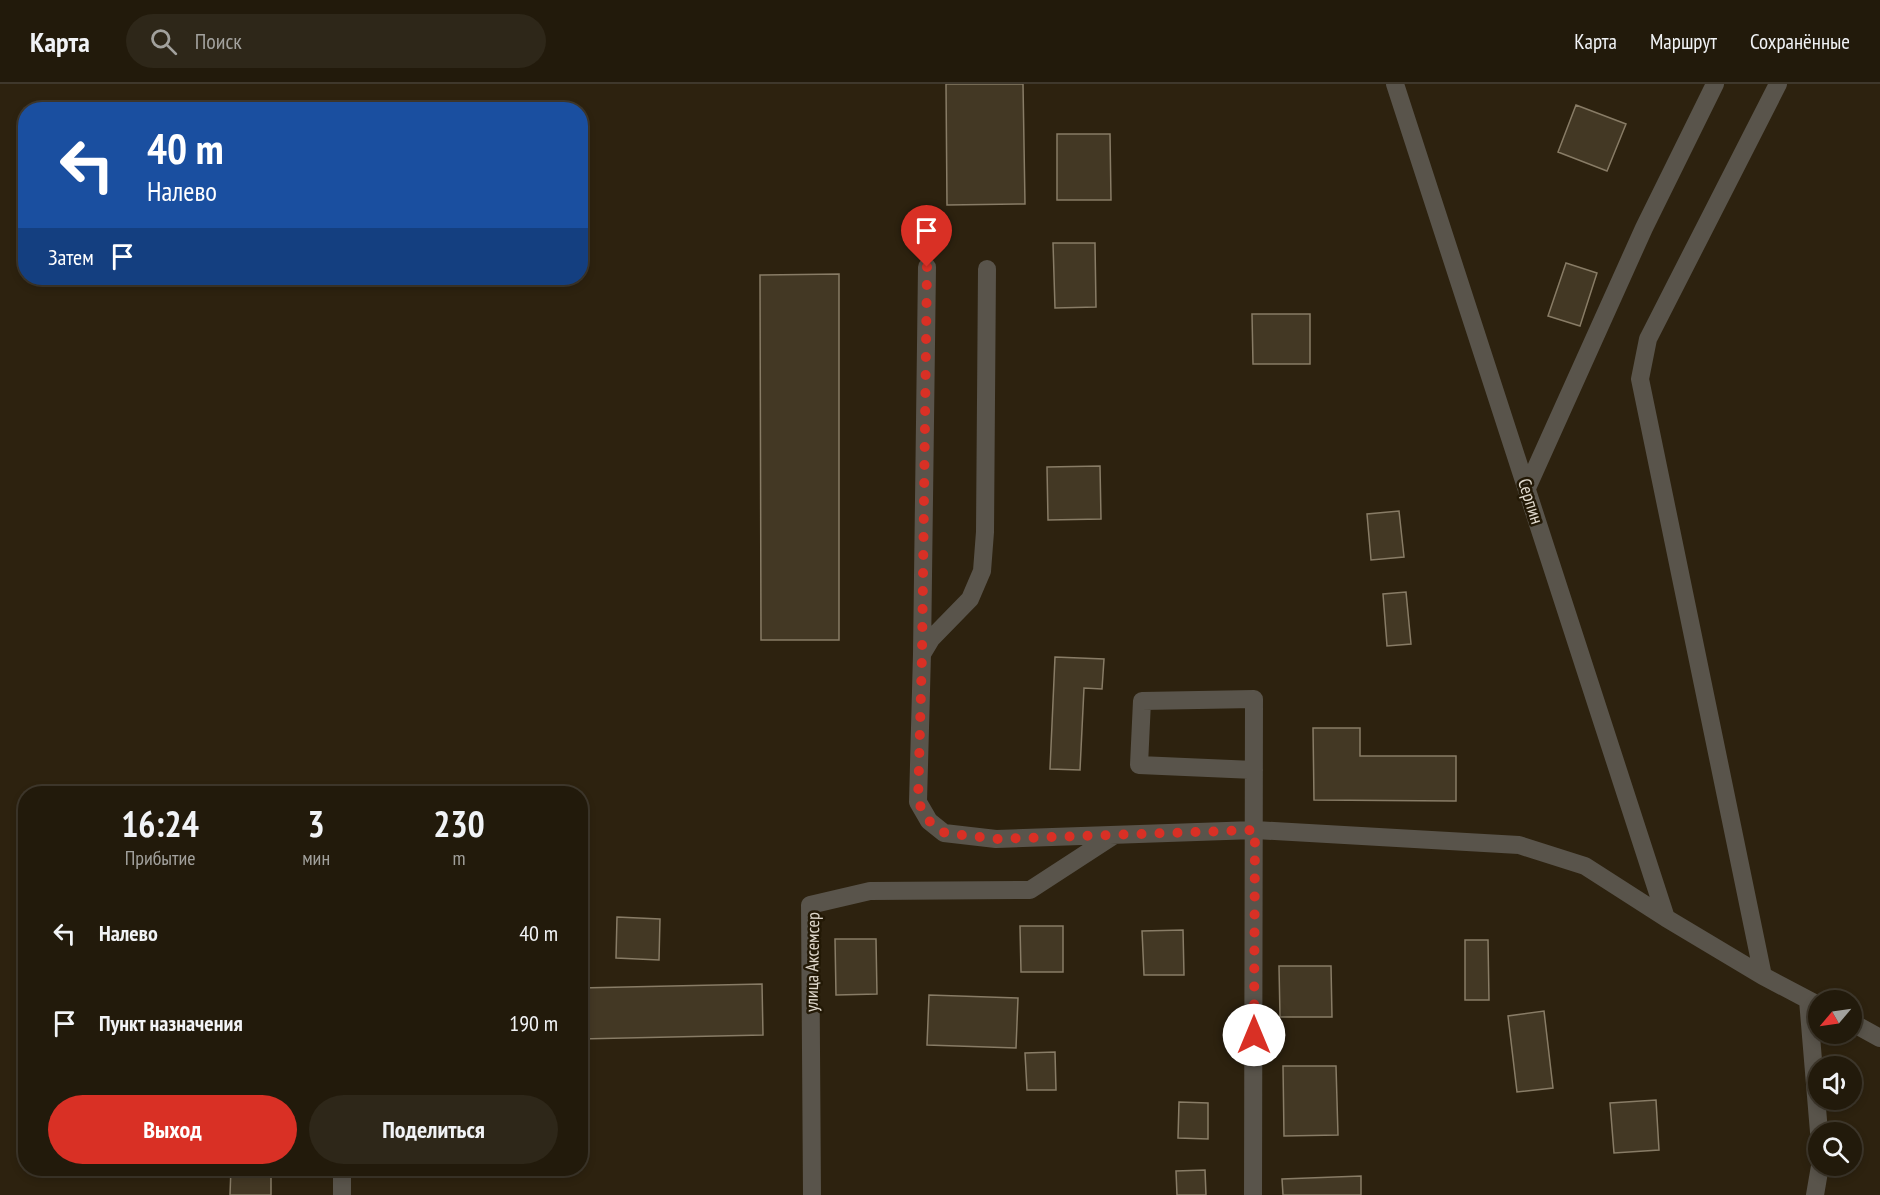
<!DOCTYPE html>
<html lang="ru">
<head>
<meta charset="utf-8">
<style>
	body { margin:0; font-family:"PT Sans Narrow",sans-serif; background:#2e2719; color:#f1f3f6; height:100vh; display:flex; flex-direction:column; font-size:22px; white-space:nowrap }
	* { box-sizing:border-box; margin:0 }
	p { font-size:20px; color:#a2a19d }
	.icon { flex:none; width:33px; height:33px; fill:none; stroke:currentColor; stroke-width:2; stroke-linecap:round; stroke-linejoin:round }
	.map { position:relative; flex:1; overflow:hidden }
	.panel { position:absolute; left:18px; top:702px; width:570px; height:390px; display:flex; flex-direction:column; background:#221a0b; border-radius:24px; box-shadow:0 3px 9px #0003,0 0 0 2px #3f382c }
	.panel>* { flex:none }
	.guide { position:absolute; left:18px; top:18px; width:570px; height:183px; border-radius:24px; box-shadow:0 3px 9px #0003,0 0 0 2px #3f382c; background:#1a4fa0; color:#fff; overflow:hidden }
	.needle { width:39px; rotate:241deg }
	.tools { position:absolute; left:1808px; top:906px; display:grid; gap:12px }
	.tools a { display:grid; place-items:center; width:54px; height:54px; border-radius:50%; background:#221a0b; box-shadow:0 3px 9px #0003,0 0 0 2px #3f382c; font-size:30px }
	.pin { position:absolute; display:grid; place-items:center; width:51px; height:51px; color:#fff; margin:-62px -26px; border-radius:50% 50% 50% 0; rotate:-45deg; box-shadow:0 0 6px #0007 }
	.pin .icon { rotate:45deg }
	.me { position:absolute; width:66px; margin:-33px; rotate:0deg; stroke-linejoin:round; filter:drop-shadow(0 0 4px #0008) }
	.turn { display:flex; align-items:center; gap:21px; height:126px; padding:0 30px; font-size:27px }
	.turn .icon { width:78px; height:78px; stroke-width:2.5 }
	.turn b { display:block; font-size:42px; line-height:51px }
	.then { display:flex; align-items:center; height:57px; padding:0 30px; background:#0003; gap:12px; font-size:22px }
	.eta { display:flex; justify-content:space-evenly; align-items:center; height:102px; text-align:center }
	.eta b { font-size:36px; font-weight:700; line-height:42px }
	.cta { display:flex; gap:12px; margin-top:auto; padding:12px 30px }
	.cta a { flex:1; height:69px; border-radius:36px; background:#d93025; color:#fff; font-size:24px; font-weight:700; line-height:69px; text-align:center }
	.cta a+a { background:#2e2719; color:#f1f3f6 }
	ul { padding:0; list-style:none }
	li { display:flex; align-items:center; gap:18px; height:90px; padding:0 30px }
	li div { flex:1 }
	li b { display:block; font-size:22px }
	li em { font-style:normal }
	header { display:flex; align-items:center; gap:36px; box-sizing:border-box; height:84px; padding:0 30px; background:#221a0b; border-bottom:2px solid #3f382c }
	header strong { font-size:28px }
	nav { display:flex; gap:33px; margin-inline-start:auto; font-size:21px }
	.search { width:420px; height:54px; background:#2e2719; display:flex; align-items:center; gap:15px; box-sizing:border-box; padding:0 21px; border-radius:33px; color:#a2a19d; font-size:22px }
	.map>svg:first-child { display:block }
	.building { fill:#433824; stroke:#887c66; stroke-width:1.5 }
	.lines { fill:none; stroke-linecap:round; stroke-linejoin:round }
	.minor { stroke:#59544b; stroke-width:18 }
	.route { stroke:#d93025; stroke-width:10; stroke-dasharray:0 18 }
	.labels { text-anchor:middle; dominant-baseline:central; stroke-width:5; stroke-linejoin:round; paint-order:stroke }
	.street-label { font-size:18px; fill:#e0d9cd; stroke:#231906 }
</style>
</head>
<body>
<header>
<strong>Карта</strong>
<div class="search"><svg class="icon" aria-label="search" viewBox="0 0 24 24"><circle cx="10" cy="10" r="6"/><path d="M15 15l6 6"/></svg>Поиск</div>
<nav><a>Карта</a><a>Маршрут</a><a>Сохранённые</a></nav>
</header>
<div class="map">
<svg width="1880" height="1111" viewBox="0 0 1880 1111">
	<rect width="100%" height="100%" fill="#2d220f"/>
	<path class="building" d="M946 0H1023L1025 120 947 121Z
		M1576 21 1626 40 1607 87 1558 68Z
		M1057 50H1110L1111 116H1057Z
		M1053 159H1095L1096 223 1055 224Z
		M1566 179 1597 189 1580 242 1548 232Z
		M839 190V556H761L760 191Z
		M1252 230H1310V280H1253Z
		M1100 382 1101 435 1048 436 1047 383Z
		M1399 427 1404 473 1371 476 1367 430Z
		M1406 508 1411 560 1387 562 1383 510Z
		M1055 573 1104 575 1102 605 1084 604 1080 686 1050 685Z
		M1313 644H1360V672H1456V717L1314 716Z
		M617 833 660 835 659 876 616 874Z
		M1020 842H1063V888H1021Z
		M1183 846 1184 891H1144L1142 847Z
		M835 855H876L877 910 836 911Z
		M1465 856H1488L1489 916H1465Z
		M1279 882H1331L1332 933H1280Z
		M762 900 763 951 580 955V904Z
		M929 911 1018 914 1016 964 927 961Z
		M1544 927 1553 1004 1517 1008 1508 932Z
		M1055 968 1056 1006H1027L1025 969Z
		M1283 982H1336L1338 1051 1284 1052Z
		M1656 1016 1659 1066 1614 1069 1610 1019Z
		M1179 1018 1208 1019V1055L1178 1054Z
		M231 1084H271V1111H230Z
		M1205 1086 1206 1111H1177L1176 1087Z
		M1361 1092V1111H1283L1282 1095Z"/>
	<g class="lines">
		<path class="minor" d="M1395 0 1666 834
			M987 185 985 448 982 487 970 515 931 555 922 570 918 718 929 737 944 749 996 755 1255 746 1519 761 1585 782 1666 834 1763 892 1818 921
			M1527 404 1644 144 1715 0
			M922 570 927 183
			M1763 892 1640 295 1648 255 1778 0
			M1808 916 1819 1048
			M1851 938 1880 954
			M342 1084V1111
			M812 1111 810 821 870 807 1030 806 1113 752
			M1253 1111 1254 615 1142 617 1139 681 1254 686
			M1815 1111 1820 1082"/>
	</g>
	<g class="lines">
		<path class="route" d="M927 183 922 570 918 718 929 737 945 749 996 755 1255 746 1254 951"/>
	</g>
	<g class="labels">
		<g class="street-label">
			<text transform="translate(1531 417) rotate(72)">Серпин</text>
			<text transform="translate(812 878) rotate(-89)">улица Аксемсер</text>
		</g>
	</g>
</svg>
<div class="tools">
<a><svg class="needle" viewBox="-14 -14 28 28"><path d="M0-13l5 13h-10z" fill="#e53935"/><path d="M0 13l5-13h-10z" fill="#a2a19d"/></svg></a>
<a><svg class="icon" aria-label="sound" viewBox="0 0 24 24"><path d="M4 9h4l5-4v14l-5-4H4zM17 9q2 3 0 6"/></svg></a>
<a><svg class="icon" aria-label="search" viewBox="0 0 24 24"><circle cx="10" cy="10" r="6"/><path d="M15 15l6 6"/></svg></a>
</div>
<div class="pin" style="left:927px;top:183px;background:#d93025"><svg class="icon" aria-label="arrive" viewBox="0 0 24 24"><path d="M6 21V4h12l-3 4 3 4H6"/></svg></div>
<svg class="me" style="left:1254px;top:951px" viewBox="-20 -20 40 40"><circle r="19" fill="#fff"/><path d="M0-13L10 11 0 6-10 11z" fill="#d93025"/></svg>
<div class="guide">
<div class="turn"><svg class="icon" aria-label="left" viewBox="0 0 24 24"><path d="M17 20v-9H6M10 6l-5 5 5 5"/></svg><div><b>40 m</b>Налево</div></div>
<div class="then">Затем<svg class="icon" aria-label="arrive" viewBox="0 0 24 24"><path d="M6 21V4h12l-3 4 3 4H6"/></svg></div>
</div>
<section class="panel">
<div class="eta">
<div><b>16:24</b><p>Прибытие</p></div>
<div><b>3</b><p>мин</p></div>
<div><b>230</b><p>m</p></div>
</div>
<ul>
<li><svg class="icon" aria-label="left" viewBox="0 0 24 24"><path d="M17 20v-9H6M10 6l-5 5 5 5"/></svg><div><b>Налево</b></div><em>40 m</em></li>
<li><svg class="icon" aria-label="arrive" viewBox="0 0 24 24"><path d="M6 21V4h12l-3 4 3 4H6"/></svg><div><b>Пункт назначения</b></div><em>190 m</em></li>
</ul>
<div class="cta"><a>Выход</a><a>Поделиться</a></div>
</section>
</div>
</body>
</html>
